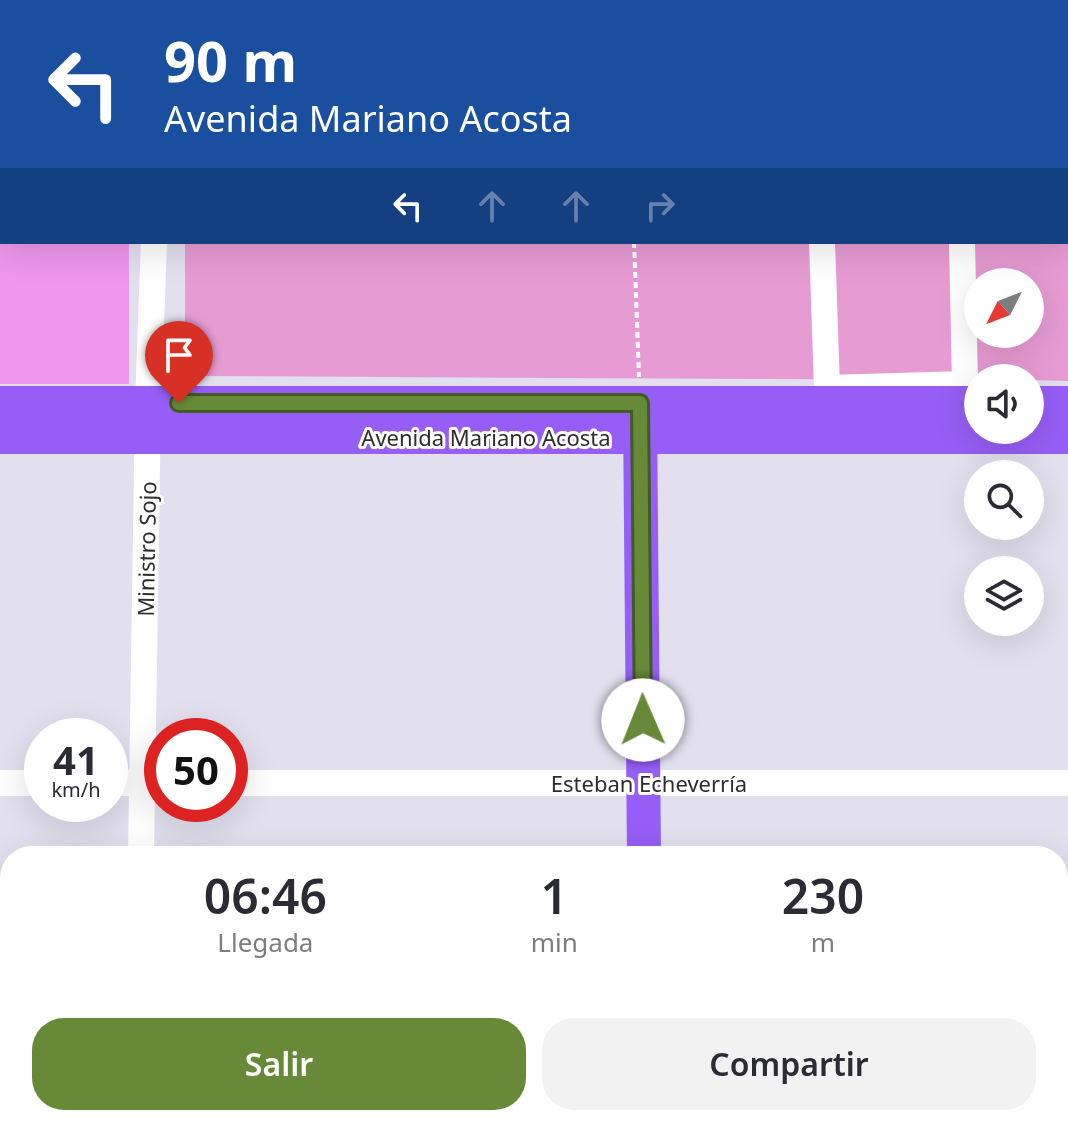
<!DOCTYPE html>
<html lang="es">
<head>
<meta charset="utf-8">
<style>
	body { margin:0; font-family:"Noto Sans",sans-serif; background:#f2f2f3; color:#2b2b33; height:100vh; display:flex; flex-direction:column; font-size:30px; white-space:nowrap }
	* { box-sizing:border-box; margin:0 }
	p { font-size:26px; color:#7c7c81 }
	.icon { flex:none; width:44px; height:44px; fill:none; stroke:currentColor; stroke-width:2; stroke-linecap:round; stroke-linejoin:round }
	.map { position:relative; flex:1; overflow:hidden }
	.details { position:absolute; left:0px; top:846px; width:1068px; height:280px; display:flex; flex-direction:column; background:#fff; border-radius:32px 32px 0 0; box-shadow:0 8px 32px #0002 }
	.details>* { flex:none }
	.guide { position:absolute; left:0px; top:0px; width:1068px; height:244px; box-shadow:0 8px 32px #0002; background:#1a4fa0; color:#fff; overflow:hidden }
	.needle { width:52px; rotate:228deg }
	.fabs { position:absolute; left:964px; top:268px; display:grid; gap:16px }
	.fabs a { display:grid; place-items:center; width:80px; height:80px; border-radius:50%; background:#fff; box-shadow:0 8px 32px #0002; font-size:40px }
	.speed { position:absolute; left:24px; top:718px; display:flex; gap:16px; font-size:40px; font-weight:700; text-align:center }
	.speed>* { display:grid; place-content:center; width:104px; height:104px; border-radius:50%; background:#fff; box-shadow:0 8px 32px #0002; line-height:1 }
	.speed small { font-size:20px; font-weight:400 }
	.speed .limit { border:12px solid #d22; background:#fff; color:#111 }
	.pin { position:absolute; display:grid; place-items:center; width:68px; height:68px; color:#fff; margin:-82px -34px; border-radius:50% 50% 50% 0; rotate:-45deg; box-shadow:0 0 8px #0007 }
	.pin .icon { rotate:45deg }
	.me { position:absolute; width:88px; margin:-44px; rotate:359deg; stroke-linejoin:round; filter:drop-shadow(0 0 6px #0008) }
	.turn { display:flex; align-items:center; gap:28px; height:168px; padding:0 32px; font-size:36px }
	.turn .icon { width:104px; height:104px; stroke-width:2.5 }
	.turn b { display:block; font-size:56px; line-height:68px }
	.lanes { display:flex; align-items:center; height:76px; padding:0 32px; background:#0003; justify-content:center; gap:40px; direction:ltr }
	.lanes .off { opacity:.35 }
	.eta { display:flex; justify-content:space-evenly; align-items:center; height:136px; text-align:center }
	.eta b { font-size:48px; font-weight:600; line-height:56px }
	.primary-button { display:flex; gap:16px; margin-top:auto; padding:16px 32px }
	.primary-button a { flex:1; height:92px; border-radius:32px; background:#668a38; color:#fff; font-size:32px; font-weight:600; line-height:92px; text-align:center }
	.primary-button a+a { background:#f2f2f3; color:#2b2b33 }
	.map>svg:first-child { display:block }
	.green { fill:#e79bd3; fill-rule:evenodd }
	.pitch { fill:#ee97ec }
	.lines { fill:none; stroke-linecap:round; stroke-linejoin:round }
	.path { stroke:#fff; stroke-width:4; stroke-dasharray:6 4; stroke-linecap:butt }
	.minor { stroke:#fff; stroke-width:26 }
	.major { stroke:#965ef6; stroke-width:34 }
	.route-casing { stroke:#425a24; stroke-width:20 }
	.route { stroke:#668a38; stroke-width:14 }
	.labels { text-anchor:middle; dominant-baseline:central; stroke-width:6; stroke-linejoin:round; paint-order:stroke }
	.street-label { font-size:22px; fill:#2d2d2d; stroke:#fff }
</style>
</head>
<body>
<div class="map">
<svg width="1068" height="1126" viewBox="0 0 1068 1126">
	<rect width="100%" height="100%" fill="#e2e0ef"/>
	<path class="green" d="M185 0H1068V381L1030 380V378H978V380L185 376V242H1066V2ZM978 282H1030V334H978Z
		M0 1070H10V1116H61L76 1126H0Z
		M92 1116H361L334 1121 104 1124Z
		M559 1116H745L748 1126H555Z"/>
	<path class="pitch" d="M0 0H129L2 2V242H129V384H0Z"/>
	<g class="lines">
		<path class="path" d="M1063 0V2
			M763 2V0
			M1066 124 1068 164
			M634 242 639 377
			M988 374H1027"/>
		<path class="minor" d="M162 2V0
			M822 242 827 388 965 384 962 242
			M0 783H42
			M110 783H162
			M230 783H1068
			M141 856 148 403 154 242
			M0 1057H10"/>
		<path class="major" d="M0 403H978
			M1030 403H1068
			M640 416 644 856
			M0 437H1068
			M82 1116 97 1126
			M754 1116 759 1126
			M817 1116 856 1126
			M442 1126 479 1116
			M544 1126 547 1116"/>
	</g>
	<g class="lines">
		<g class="route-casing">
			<path id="route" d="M179 403H640L643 720"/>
		</g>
		<use href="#route" class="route"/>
	</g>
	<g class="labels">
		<g class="street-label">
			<text x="486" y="437">Avenida Mariano Acosta</text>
			<text transform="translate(146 549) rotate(-89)">Ministro Sojo</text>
			<text x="649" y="783">Esteban Echeverría</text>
		</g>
	</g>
</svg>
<div class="fabs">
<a><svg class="needle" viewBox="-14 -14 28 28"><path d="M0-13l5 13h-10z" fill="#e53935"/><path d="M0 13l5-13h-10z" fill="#7c7c81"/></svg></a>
<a><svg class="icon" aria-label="sound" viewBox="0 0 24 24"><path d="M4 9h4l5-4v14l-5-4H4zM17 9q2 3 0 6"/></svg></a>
<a><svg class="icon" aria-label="search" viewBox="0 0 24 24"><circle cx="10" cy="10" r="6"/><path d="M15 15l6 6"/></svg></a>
<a><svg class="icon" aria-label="layers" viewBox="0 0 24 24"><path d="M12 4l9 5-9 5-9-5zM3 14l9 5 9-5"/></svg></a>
</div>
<div class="speed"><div>41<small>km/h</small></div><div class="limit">50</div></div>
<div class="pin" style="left:179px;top:403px;background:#d93025"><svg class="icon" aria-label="arrive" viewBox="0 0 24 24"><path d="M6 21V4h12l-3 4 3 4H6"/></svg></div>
<svg class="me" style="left:643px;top:720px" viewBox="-20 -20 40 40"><circle r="19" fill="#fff"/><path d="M0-13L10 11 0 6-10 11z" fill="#668a38"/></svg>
<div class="guide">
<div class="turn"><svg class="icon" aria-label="left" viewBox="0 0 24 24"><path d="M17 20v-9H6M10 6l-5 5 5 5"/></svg><div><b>90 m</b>Avenida Mariano Acosta</div></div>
<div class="lanes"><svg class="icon" aria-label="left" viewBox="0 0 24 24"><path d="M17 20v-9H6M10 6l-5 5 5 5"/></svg><svg class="icon off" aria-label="ahead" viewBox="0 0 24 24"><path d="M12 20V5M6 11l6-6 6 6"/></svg><svg class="icon off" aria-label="ahead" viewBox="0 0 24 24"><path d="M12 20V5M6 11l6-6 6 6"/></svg><svg class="icon off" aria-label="right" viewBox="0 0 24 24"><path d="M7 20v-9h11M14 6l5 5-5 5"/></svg></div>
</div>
<section class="details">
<div class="eta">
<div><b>06:46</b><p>Llegada</p></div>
<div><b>1</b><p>min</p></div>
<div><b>230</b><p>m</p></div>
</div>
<div class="primary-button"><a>Salir</a><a>Compartir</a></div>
</section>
</div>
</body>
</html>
